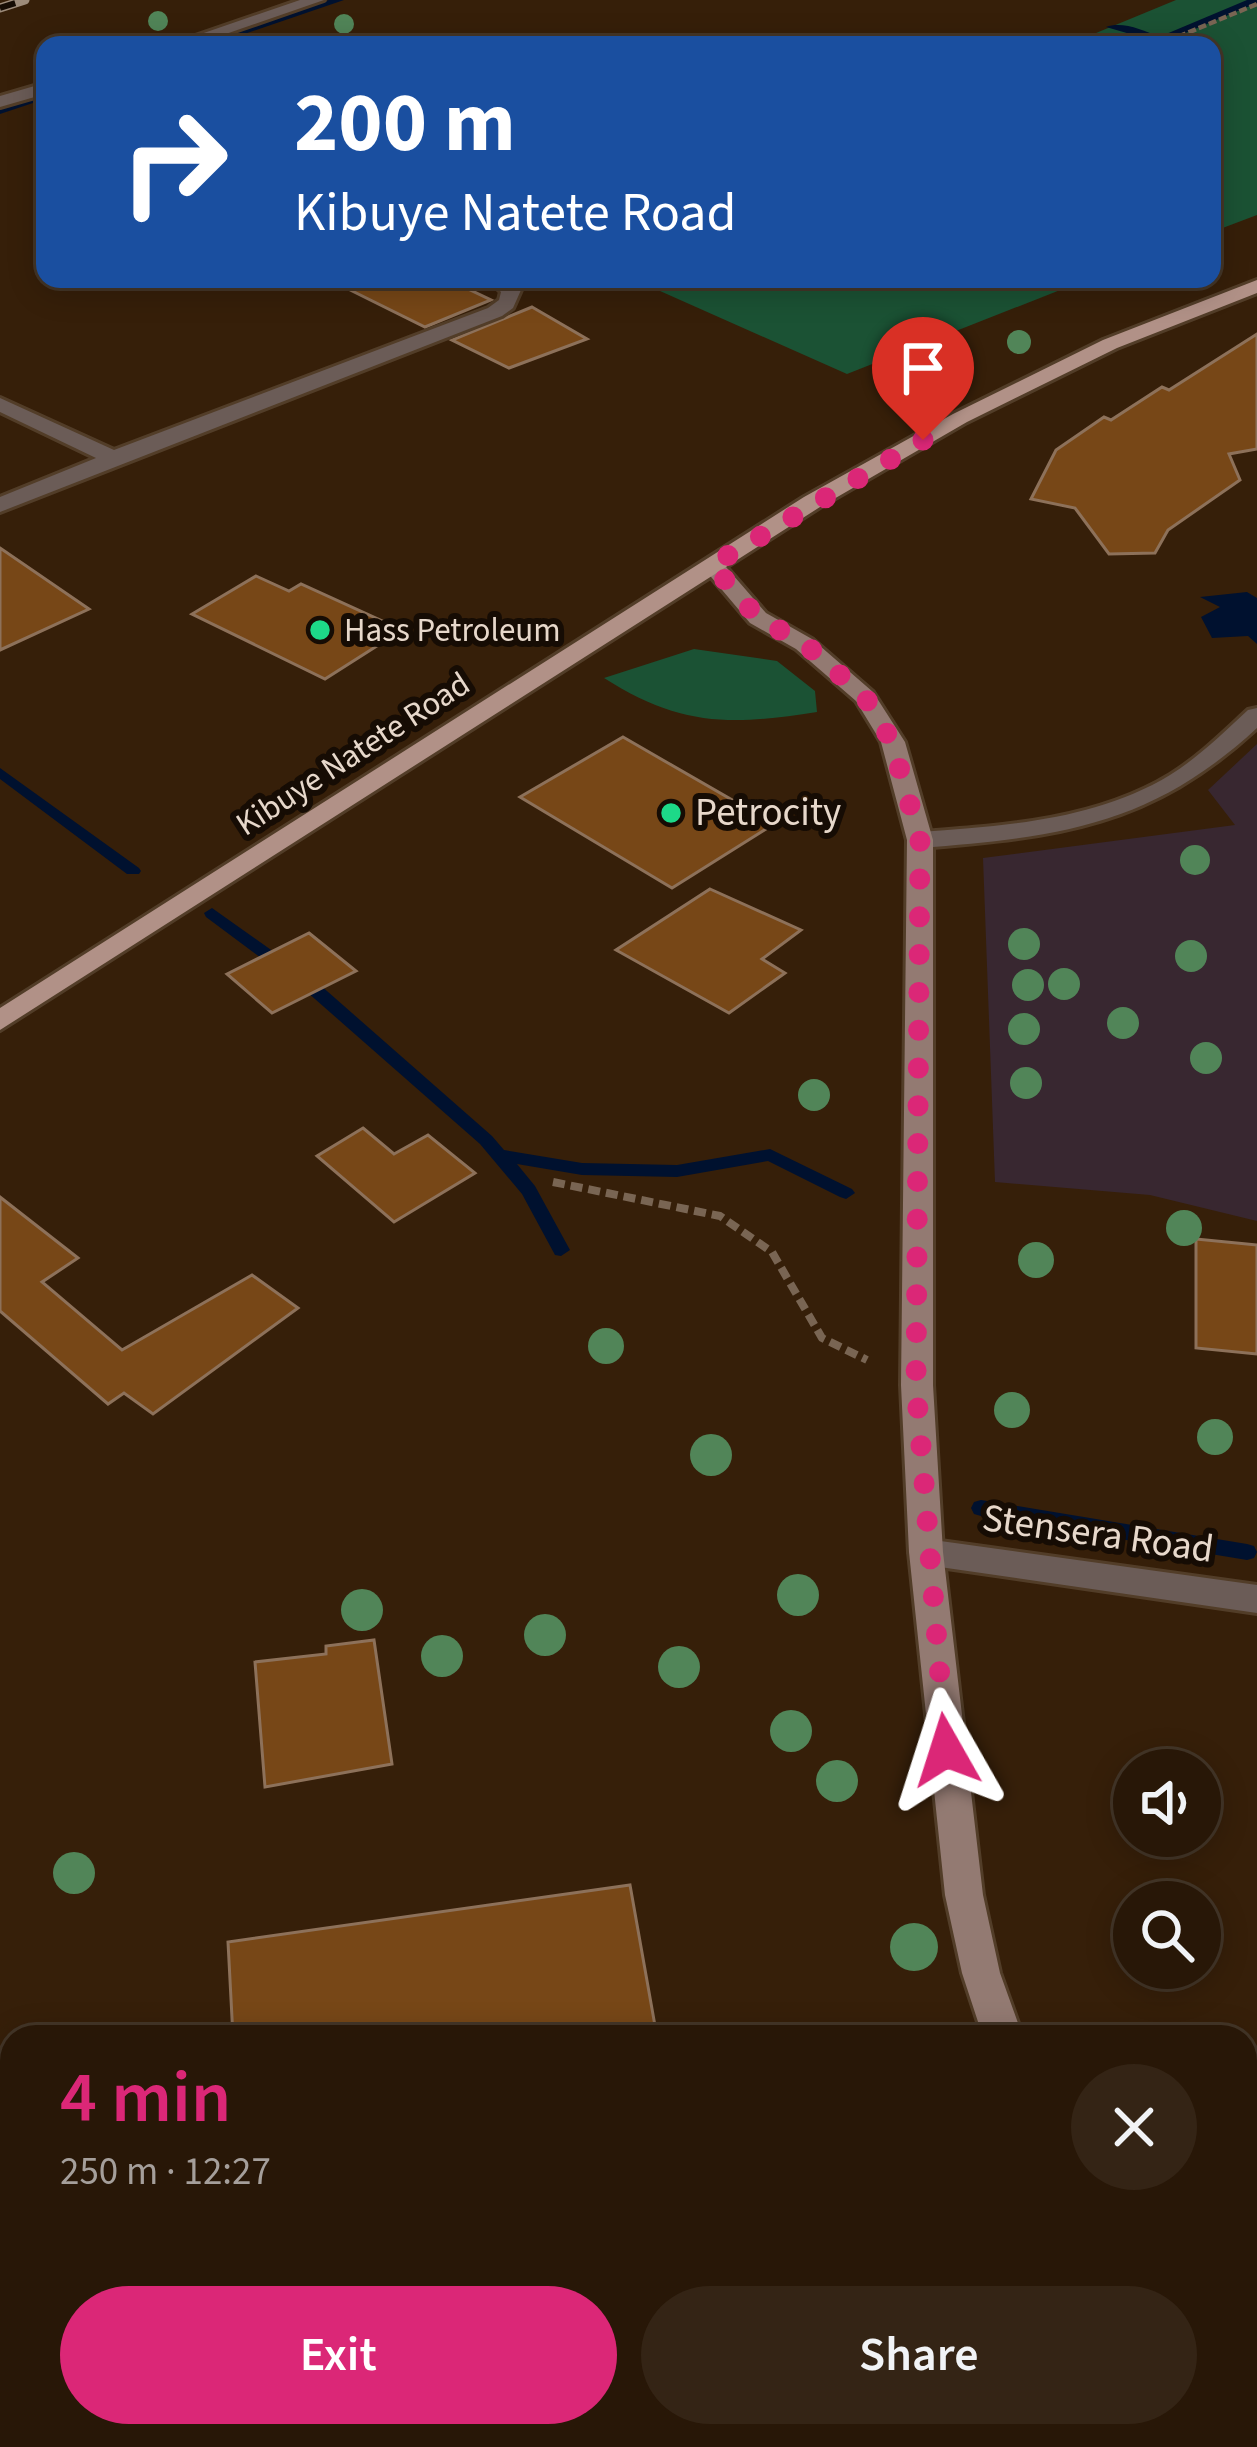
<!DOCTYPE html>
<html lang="en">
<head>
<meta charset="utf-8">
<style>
	body { margin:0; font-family:"Source Sans 3",sans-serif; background:#342415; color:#f1f3f6; height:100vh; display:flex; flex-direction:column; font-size:45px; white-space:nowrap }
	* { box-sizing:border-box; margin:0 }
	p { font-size:39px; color:#a59f9b }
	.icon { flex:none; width:66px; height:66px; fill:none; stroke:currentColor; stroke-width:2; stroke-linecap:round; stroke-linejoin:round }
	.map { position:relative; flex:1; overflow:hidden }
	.side { position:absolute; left:0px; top:2025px; width:1257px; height:423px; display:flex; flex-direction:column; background:#281707; border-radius:36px 36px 0 0; box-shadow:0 6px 30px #0003,0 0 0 3px #443628 }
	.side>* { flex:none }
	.banner { position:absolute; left:36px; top:36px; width:1185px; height:252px; border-radius:24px; box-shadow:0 6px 30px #0003,0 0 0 3px #443628; background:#1a4fa0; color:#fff; overflow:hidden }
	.fabs { position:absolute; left:1113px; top:1749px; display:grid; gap:24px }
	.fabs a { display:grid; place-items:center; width:108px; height:108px; border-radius:50%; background:#281707; box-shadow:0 6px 30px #0003,0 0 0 3px #443628; font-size:60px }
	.pin { position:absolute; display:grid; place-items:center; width:102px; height:102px; color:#fff; margin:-123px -51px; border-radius:50% 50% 50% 0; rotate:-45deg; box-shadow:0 0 12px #0007 }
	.pin .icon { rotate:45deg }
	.me { position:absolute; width:132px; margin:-66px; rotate:354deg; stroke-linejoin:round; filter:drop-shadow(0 0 9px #0008) }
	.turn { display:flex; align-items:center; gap:42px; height:252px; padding:0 60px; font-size:54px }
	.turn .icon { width:156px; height:156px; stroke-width:2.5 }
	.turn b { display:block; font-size:84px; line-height:102px }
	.round { display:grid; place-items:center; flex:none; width:126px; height:126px; border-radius:63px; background:#342415 }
	.summary { display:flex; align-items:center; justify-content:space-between; height:204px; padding:0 60px }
	h1 { font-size:72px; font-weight:600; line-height:90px; color:#db2777 }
	.action { display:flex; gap:24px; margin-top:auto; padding:24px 60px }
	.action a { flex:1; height:138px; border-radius:72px; background:#db2777; color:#fff; font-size:48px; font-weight:600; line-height:138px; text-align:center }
	.action a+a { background:#342415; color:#f1f3f6 }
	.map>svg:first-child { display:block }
	.education { fill:#382730 }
	.green { fill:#1b5234 }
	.water { fill:#00112f }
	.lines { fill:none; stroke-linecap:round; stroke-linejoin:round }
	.stream { fill:#00112f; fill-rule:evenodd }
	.building { fill:#774717; stroke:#8d715a; stroke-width:3 }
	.service-casing { stroke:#523d28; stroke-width:6 }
	.minor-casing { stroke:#523d28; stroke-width:6 }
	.tertiary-casing { stroke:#523d28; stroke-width:6 }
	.secondary-casing { stroke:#523d28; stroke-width:6 }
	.primary-casing { stroke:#523d28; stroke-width:6 }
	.path-far1 { stroke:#796553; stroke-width:4.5; stroke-dasharray:8 3; stroke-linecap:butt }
	.path { stroke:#796553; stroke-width:8; stroke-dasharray:12 6; stroke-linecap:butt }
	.service { fill:#6b5c57; fill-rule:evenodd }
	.minor { fill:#6b5c57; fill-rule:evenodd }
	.tertiary { fill:#6b5c57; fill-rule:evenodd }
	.secondary { fill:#937a72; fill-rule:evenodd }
	.primary { fill:#b19187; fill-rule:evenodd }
	.rail-casing { stroke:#9d8b7a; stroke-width:9 }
	.rail { stroke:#160c04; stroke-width:6; stroke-dasharray:16; stroke-linecap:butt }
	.tree { fill:#518558 }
	.route { stroke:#db2777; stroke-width:21; stroke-dasharray:0 37.8 }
	.poi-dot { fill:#1dd988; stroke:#160c04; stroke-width:4.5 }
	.labels { text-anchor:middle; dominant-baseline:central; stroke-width:12; stroke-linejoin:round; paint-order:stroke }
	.far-poi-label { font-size:33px; fill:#e7d8cb; stroke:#160c04; text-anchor:start }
	.far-street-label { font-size:33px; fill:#e7d8cb; stroke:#160c04 }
	.poi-label { font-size:39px; fill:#e7d8cb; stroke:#160c04; text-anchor:start }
	.street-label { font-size:39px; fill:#e7d8cb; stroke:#160c04 }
</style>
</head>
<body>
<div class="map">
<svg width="1257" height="2447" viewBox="0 0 1257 2447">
	<rect width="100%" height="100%" fill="#361f09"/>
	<path class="education" d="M1257 744V1221L1150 1195 995 1182 983 858 1235 825 1208 790Z"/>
	<path class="green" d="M1176 0H1257V215L1212 232V45H1067Z
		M633 279H1088L847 374Z
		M694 649 777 661 815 691 817 712C730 726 679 726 604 678Z"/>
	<path class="water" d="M1247 592 1257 598V644L1248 636 1212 638 1201 617 1220 607 1200 597Z"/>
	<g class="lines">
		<path class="stream" d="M329 0H344L212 45H197Z
			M1247 0H1257V3L1157 45H1143L1151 40 1106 27C1122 21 1143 30 1159 37Z
			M45 93V99L0 114V108Z
			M0 768 139 868 141 871 139 874H127L0 779Z
			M212 908 319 984 492 1136 504 1150 582 1163 677 1165 770 1149 852 1189 855 1193 846 1199 840 1197 768 1161 677 1177 582 1175 517 1164 535 1186 570 1250 561 1256 555 1255 522 1194 480 1144 307 992 206 917 204 913Z
			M981 1500 1247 1544 1254 1546 1257 1552 1254 1558 1247 1560 981 1516 974 1514 971 1508 974 1502Z"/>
	</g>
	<path class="building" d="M328 279H447L491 300 425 327Z
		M532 307 587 339 509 368 452 340Z
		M1257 334V449L1229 454 1240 480 1168 530 1155 553 1109 554 1075 508 1031 499 1056 450 1104 417 1111 420 1162 387 1169 390Z
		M0 548 89 609 0 650Z
		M256 576 289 591 301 584 402 630 325 679 192 614Z
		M623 737 668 763 774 824 672 888 520 797Z
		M710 889 801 930 762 959 785 973 729 1013 616 950Z
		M309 933 356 971 272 1013 227 974Z
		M363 1128 394 1154 428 1135 475 1173 394 1222 317 1156Z
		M0 1197 78 1258 42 1282 122 1350 252 1275 298 1308 153 1414 124 1393 108 1404 0 1311Z
		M1196 1239 1257 1245V1354L1196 1348Z
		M374 1640 392 1764 265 1787 255 1662 326 1654V1646Z
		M630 1885 657 2037H233L228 1942Z"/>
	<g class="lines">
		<g class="service-casing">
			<path id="service" d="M300 0H324L194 45H169Z
				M45 83V94L0 107V96Z
				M488 279H510L521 290 513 308 502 316 0 512V497L96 458 0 412V398L114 450 488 308 499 300 501 292Z"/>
		</g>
		<g class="minor-casing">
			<path id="minor" d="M1257 708V728C1151 826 1059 837 920 848L907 840 920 832C1005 826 1096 820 1170 775 1199 757 1223 733 1248 710Z"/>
		</g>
		<g class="tertiary-casing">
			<path id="tertiary" d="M926 1539 1257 1585V1613L926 1565 914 1561 909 1552 914 1543Z"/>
		</g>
		<g class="secondary-casing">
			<path id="secondary" d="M712 558 720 560 766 613 812 639 873 692 905 742 933 840V1385L943 1552 983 1895 1000 1973 1023 2037H983L962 1973 945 1895 909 1552 901 1385 907 840 881 742 856 701 796 649 750 623 701 565Z
				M1145 2436H1189L1194 2447H1150Z"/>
		</g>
		<g class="primary-casing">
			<path id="primary" d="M1257 280V293L1117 348 967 422 820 507 0 1030V1008L804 497 953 414 1103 340Z"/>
		</g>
		<path class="path-far1" d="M1158 45 1257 4"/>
		<path class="path" d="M553 1182 720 1216 772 1252 822 1338 867 1360"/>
		<use href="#service" class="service"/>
		<use href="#minor" class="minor"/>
		<use href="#tertiary" class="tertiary"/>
		<use href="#secondary" class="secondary"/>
		<use href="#primary" class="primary"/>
		<g class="rail-casing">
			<path id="rail" d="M0 8 25 0"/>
		</g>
		<use href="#rail" class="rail"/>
	</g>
	<g class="tree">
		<circle cx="158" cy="21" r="10"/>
		<circle cx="344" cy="24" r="10"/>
		<circle cx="1019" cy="342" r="12"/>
		<circle cx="1195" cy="860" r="15"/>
		<circle cx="1024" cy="944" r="16"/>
		<circle cx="1191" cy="956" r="16"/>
		<circle cx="1064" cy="984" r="16"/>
		<circle cx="1028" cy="985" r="16"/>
		<circle cx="1123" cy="1023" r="16"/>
		<circle cx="1024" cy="1029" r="16"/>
		<circle cx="1206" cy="1058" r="16"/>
		<circle cx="1026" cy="1083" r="16"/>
		<circle cx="814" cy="1095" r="16"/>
		<circle cx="1184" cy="1228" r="18"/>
		<circle cx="1036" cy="1260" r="18"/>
		<circle cx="606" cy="1346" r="18"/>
		<circle cx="1012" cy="1410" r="18"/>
		<circle cx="1215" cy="1437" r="18"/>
		<circle cx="711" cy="1455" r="21"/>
		<circle cx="798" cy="1595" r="21"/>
		<circle cx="362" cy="1610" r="21"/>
		<circle cx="545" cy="1635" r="21"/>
		<circle cx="442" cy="1656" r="21"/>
		<circle cx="679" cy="1667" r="21"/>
		<circle cx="791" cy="1731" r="21"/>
		<circle cx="837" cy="1781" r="21"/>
		<circle cx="74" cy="1873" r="21"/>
		<circle cx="914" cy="1947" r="24"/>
	</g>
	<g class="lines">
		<path class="route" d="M923 440 712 565 758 618 805 644 865 697 892 742 920 840 916 1385 946 1750"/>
	</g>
	<g class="poi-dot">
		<circle cx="320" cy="630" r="12"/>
		<circle cx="671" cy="813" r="12"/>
	</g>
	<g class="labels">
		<g class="far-poi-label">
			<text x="344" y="630">Hass Petroleum</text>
		</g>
		<g class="far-street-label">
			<text transform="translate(353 754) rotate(-33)">Kibuye Natete Road</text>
		</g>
		<g class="poi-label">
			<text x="695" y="813">Petrocity</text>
		</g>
		<g class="street-label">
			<text transform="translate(1098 1534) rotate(8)">Stensera Road</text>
		</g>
	</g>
</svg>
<div class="fabs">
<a><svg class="icon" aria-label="sound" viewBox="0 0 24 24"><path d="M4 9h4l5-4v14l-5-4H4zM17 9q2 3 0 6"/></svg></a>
<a><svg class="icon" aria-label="search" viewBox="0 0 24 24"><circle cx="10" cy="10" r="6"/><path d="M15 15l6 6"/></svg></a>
</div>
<div class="pin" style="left:923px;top:440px;background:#d93025"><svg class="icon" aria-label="arrive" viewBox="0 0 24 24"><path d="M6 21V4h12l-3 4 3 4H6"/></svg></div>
<svg class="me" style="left:946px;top:1750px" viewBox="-20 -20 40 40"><path d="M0-17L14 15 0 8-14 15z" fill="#db2777" stroke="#fff" stroke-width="4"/></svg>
<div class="banner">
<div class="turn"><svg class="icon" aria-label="right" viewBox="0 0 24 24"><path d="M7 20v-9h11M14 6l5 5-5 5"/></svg><div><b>200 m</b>Kibuye Natete Road</div></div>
</div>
<section class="side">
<div class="summary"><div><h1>4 min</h1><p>250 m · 12:27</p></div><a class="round"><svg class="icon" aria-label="close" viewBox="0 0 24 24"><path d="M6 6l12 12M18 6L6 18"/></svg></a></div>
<div class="action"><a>Exit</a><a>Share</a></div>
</section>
</div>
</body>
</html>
